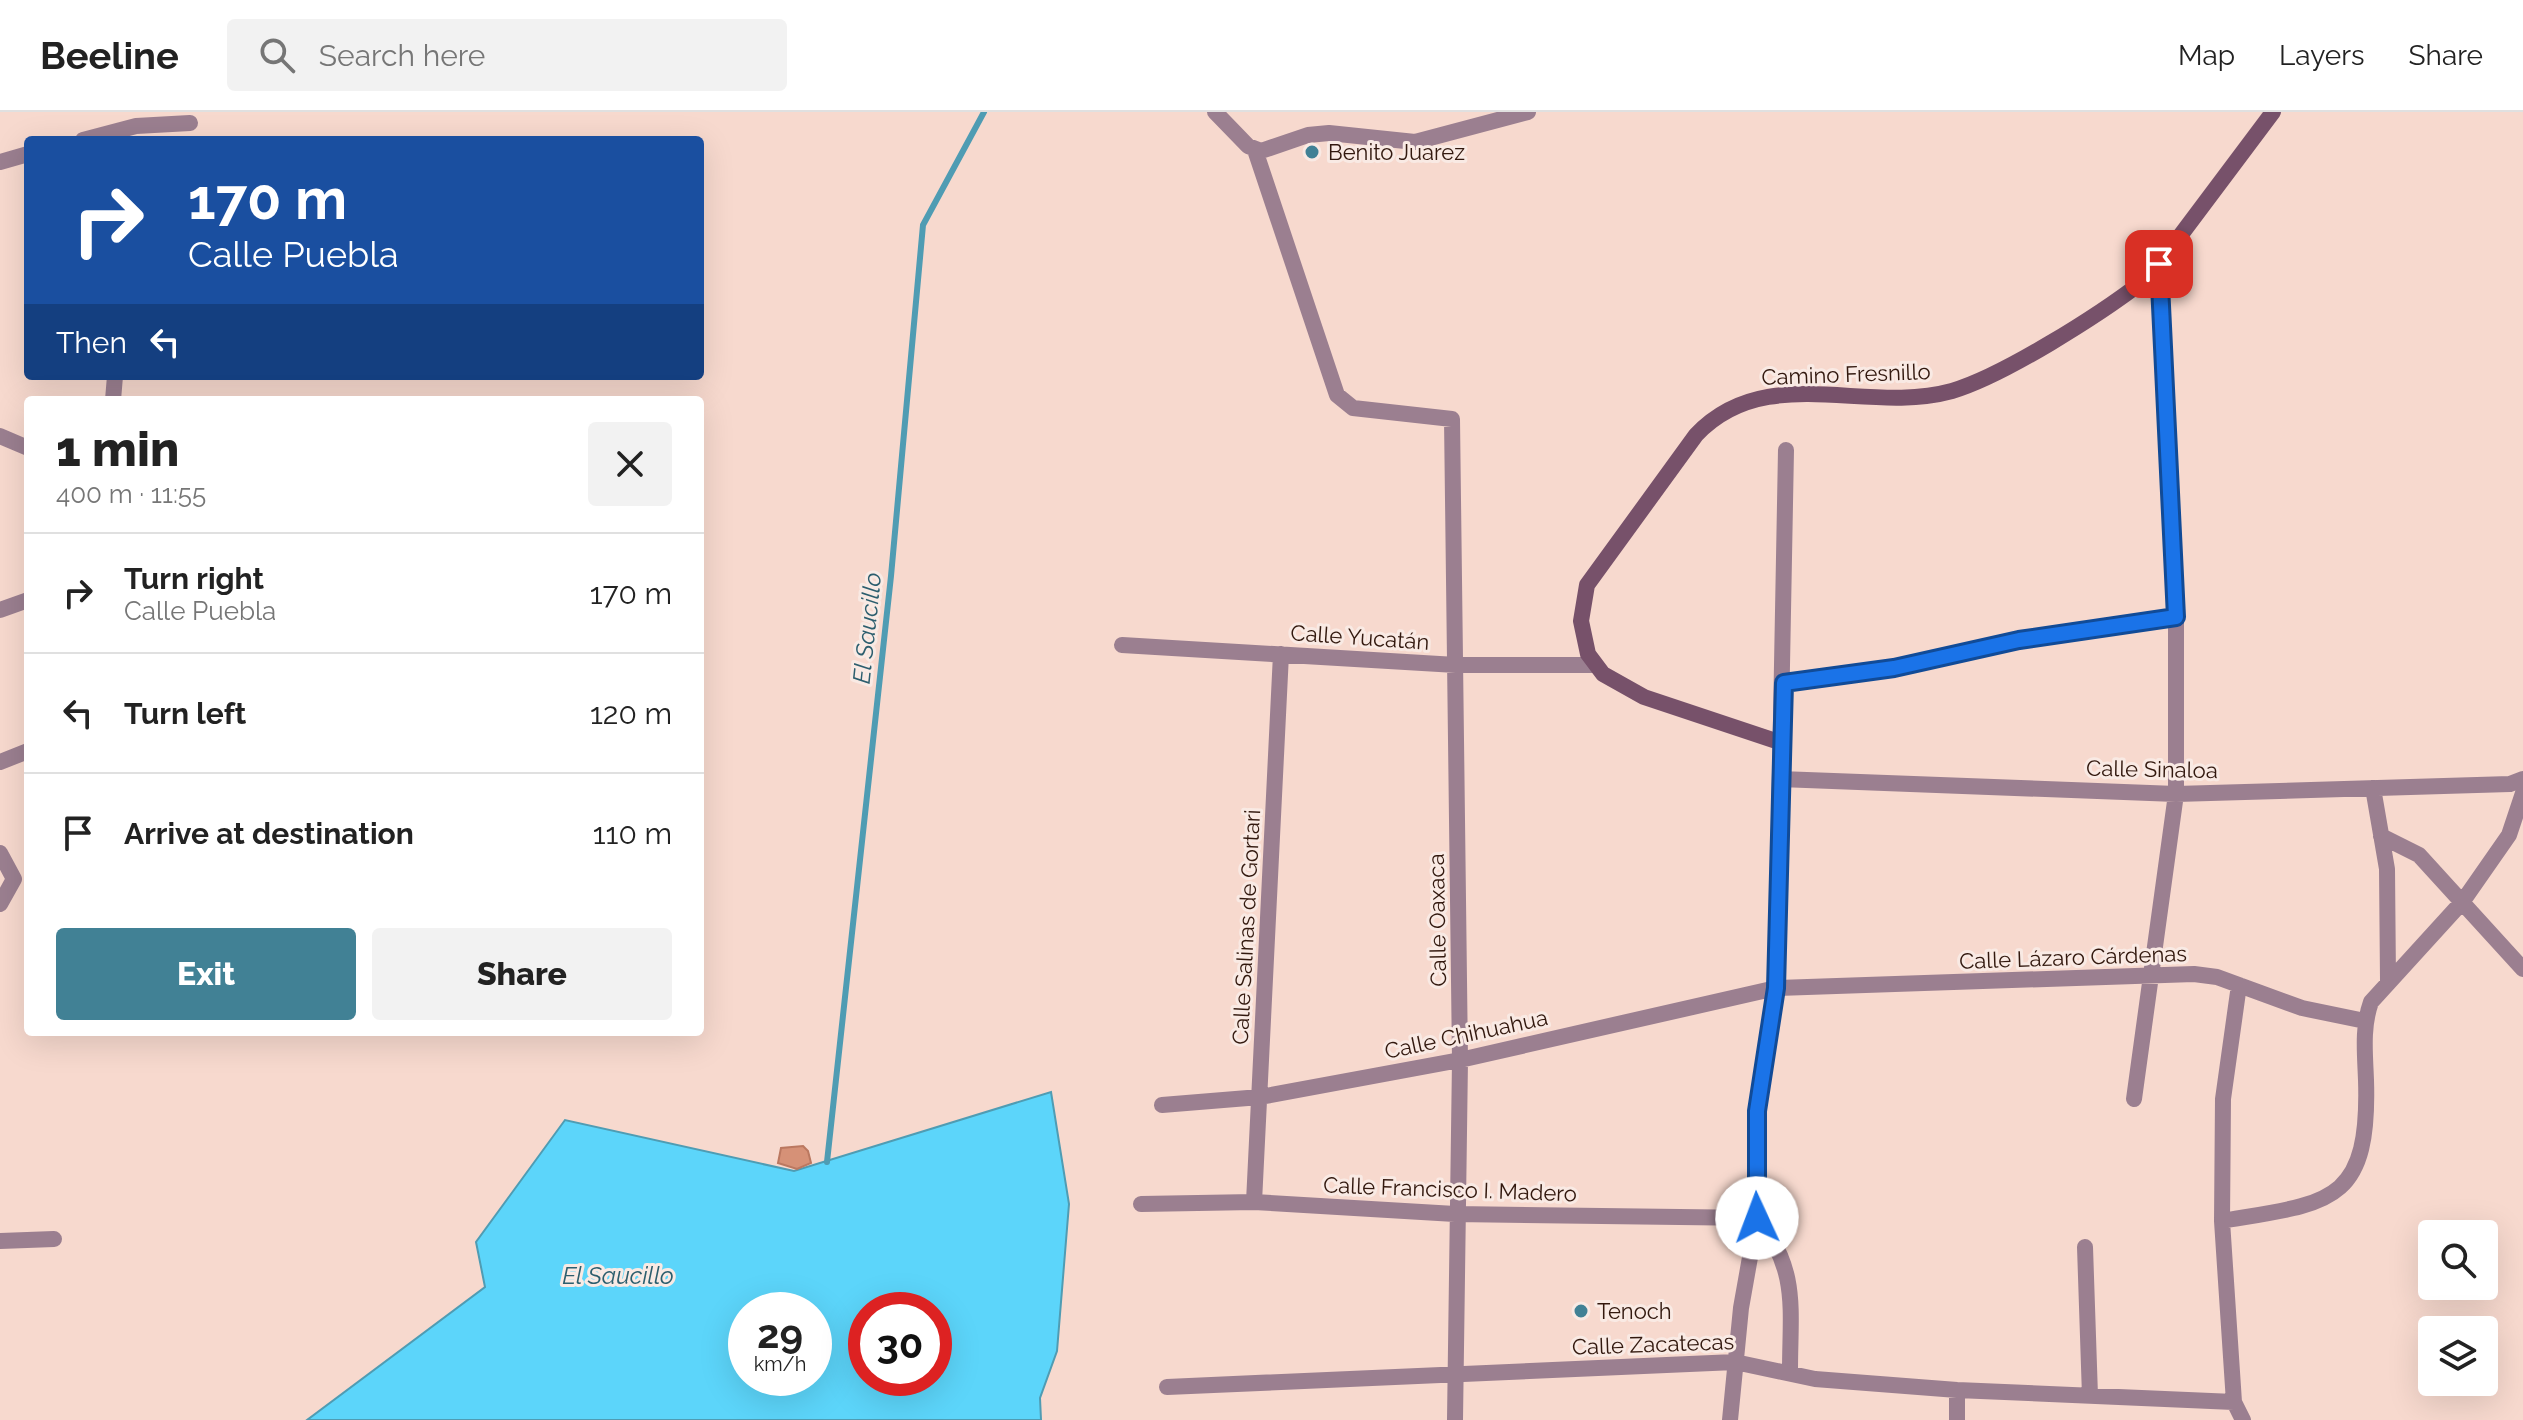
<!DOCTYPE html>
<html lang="en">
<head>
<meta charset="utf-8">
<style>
	body { margin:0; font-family:Raleway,sans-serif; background:#f2f2f2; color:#222; height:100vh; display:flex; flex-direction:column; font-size:30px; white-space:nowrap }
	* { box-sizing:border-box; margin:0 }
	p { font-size:26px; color:#767676 }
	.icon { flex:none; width:44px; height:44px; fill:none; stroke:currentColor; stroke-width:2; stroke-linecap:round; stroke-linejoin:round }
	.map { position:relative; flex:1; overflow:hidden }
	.sheet { position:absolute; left:24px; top:284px; width:680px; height:640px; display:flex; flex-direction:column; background:#fff; border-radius:8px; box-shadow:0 8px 32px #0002 }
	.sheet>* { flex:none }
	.banner { position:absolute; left:24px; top:24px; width:680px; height:244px; border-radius:8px; box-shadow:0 8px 32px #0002; background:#1a4fa0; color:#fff; overflow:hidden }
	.fabs { position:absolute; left:2418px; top:1108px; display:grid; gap:16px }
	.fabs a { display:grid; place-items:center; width:80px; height:80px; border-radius:8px; background:#fff; box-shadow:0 8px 32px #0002; font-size:40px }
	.speed { position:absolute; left:728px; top:1180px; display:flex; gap:16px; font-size:40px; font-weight:700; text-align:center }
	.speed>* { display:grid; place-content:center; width:104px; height:104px; border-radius:50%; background:#fff; box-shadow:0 8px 32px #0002; line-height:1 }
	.speed small { font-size:20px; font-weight:400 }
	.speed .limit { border:12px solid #d22; background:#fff; color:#111 }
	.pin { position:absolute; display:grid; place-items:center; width:68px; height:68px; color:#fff; margin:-34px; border-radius:16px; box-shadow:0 4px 12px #0006 }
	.me { position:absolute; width:88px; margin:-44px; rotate:358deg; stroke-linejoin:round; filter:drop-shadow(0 0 6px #0008) }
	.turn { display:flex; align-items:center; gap:28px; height:168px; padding:0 32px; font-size:36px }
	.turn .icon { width:104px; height:104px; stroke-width:2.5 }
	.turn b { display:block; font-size:56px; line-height:68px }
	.then { display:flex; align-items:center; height:76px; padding:0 32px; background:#0003; gap:16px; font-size:30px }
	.round { display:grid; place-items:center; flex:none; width:84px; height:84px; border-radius:8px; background:#f2f2f2 }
	.summary { display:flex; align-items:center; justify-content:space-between; height:136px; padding:0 32px }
	h1 { font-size:48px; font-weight:800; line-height:60px }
	.primary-button { display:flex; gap:16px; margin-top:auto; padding:16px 32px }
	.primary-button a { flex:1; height:92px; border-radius:8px; background:#418195; color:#fff; font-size:32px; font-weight:800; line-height:92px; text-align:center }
	.primary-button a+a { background:#f2f2f2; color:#222 }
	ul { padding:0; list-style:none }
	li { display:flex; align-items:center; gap:24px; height:120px; padding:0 32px; border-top:2px solid #e0e0e0 }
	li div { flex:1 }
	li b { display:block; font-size:30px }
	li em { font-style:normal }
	header { display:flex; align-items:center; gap:48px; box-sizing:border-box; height:112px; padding:0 40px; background:#fff; border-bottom:2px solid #e0e0e0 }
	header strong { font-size:38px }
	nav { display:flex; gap:44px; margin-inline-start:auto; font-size:28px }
	.search { width:560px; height:72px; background:#f2f2f2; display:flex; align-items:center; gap:20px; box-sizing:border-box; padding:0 28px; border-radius:8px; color:#767676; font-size:30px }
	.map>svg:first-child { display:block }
	.water { fill:#5cd5fa; stroke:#4f9cb3; stroke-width:2; fill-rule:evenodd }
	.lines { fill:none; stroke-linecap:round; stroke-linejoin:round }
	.stream { stroke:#4f9cb3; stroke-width:6 }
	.building { fill:#d69177; stroke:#bb7860; stroke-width:2 }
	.street { stroke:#9b7f90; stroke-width:16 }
	.secondary { stroke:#77516a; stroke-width:16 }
	.route-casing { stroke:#114b97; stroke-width:20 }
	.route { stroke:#1a73e8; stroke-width:14 }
	.poi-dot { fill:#418195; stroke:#f9eae4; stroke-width:3 }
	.labels { text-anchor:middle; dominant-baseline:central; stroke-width:6; stroke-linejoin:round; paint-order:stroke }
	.poi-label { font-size:22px; fill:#32180e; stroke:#f9eae4; text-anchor:start }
	.street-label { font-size:22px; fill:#32180e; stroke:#f9eae4 }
	.water-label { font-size:24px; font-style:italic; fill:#2c5e6e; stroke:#f9eae4 }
</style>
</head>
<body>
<header>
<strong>Beeline</strong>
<div class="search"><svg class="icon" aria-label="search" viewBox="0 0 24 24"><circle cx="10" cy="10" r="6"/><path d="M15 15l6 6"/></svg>Search here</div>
<nav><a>Map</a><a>Layers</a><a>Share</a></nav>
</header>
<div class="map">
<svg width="2523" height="1308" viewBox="0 0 2523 1308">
	<rect width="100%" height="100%" fill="#f7d9ce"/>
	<path class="water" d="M1051 980 1069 1092 1057 1239 1040 1286 1041 1308H307L485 1175 476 1130 565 1008 794 1059ZM746 1198H814V1266H746ZM866 1198H934V1266H866Z"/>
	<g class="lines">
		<path class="stream" d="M827 1050 891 464 923 113 984 0"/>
	</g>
	<path class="building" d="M803 1034 808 1039 811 1051 797 1057 778 1051 781 1036Z"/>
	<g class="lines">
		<path class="street" d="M1215 0 1248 34 1261 39 1308 23 1329 21 1415 30 1528 0
			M83 28 136 14 190 11
			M1255 38 1337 283 1353 296 1452 307 1460 948 1455 1308
			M0 50 28 42
			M113 288 115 264
			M0 324 28 336
			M0 498 28 488
			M1122 533 1456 553H1595
			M1784 571 1894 556 2019 528 2176 505
			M0 650 28 639
			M1780 667 2176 682 2510 672 2523 667
			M2373 676 2387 757 2388 869
			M2381 724 2419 743 2523 857
			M0 741 14 767 0 792
			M2239 873 2223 987 2222 1109 2234 1290 2243 1308
			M2134 987 2176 682V505L2159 152
			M1162 993 1260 985 1460 948 1776 876 2194 862 2217 865 2302 896 2365 909
			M1254 1090 1281 542
			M1141 1092 1254 1090 1455 1102 1757 1106C1799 1158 1790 1196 1790 1259
			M2222 1109C2329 1091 2370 1093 2366 968 2365 941 2362 915 2371 890L2463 789 2509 723 2523 681
			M0 1129 54 1127
			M2085 1135 2090 1284
			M1167 1275 1735 1250 1815 1267 1957 1278 2234 1290
			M1957 1278V1308
			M1730 1308 1741 1196 1757 1106V999L1776 876 1786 338"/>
		<path class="secondary" d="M1782 631 1644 585 1603 562 1588 542 1581 509 1587 473 1696 323C1766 249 1865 303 1952 279 2003 264 2099 203 2142 170L2159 152 2273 0"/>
	</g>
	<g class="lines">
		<g class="route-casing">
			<path id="route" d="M1757 1106V999L1776 876 1784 571 1894 556 2019 528 2176 505 2159 152"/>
		</g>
		<use href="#route" class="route"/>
	</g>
	<g class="poi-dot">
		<circle cx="1312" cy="40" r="8"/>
		<circle cx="1581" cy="1199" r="8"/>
	</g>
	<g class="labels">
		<g class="poi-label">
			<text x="1328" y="40">Benito Juarez</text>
			<text x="1597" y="1199">Tenoch</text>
		</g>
		<g class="street-label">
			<text transform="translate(1846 262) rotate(-2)">Camino Fresnillo</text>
			<text transform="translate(1360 525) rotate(4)">Calle Yucatán</text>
			<text transform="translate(2152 657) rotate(1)">Calle Sinaloa</text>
			<text transform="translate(1437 808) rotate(-91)">Calle Oaxaca</text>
			<text transform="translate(1246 815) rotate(-87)">Calle Salinas de Gortari</text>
			<text transform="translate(2073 845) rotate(-2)">Calle Lázaro Cárdenas</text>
			<text transform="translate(1466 922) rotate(-12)">Calle Chihuahua</text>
			<text transform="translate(1450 1077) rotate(2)">Calle Francisco I. Madero</text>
			<text transform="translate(1653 1232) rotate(-2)">Calle Zacatecas</text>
		</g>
		<g class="water-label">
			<text transform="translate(867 516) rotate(-84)">El Saucillo</text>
			<text x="618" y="1163">El Saucillo</text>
		</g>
	</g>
</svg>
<div class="fabs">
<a><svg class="icon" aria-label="search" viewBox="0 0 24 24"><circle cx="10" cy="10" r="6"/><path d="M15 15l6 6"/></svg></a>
<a><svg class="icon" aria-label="layers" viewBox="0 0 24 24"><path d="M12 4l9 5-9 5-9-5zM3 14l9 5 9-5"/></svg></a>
</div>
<div class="speed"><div>29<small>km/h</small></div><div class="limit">30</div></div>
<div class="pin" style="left:2159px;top:152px;background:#d93025"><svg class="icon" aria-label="arrive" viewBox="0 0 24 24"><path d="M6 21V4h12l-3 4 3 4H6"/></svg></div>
<svg class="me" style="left:1757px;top:1106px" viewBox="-20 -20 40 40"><circle r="19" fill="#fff"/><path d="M0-13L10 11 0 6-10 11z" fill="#1a73e8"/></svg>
<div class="banner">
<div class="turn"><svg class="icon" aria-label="right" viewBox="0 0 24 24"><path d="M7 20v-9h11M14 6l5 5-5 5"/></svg><div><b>170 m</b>Calle Puebla</div></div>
<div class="then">Then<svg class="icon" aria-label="left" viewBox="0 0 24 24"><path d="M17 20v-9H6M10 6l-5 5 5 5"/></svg></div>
</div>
<section class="sheet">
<div class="summary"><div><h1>1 min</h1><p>400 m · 11:55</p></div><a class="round"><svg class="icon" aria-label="close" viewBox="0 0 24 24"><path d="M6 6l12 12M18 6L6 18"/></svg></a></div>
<ul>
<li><svg class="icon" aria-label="right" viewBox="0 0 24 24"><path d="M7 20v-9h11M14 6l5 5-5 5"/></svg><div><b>Turn right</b><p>Calle Puebla</p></div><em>170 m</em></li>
<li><svg class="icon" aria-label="left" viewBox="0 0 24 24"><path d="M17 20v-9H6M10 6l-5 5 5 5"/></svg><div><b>Turn left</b></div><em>120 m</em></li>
<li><svg class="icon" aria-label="arrive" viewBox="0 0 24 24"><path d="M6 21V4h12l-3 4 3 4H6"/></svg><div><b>Arrive at destination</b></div><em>110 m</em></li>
</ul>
<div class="primary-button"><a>Exit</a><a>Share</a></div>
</section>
</div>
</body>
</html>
